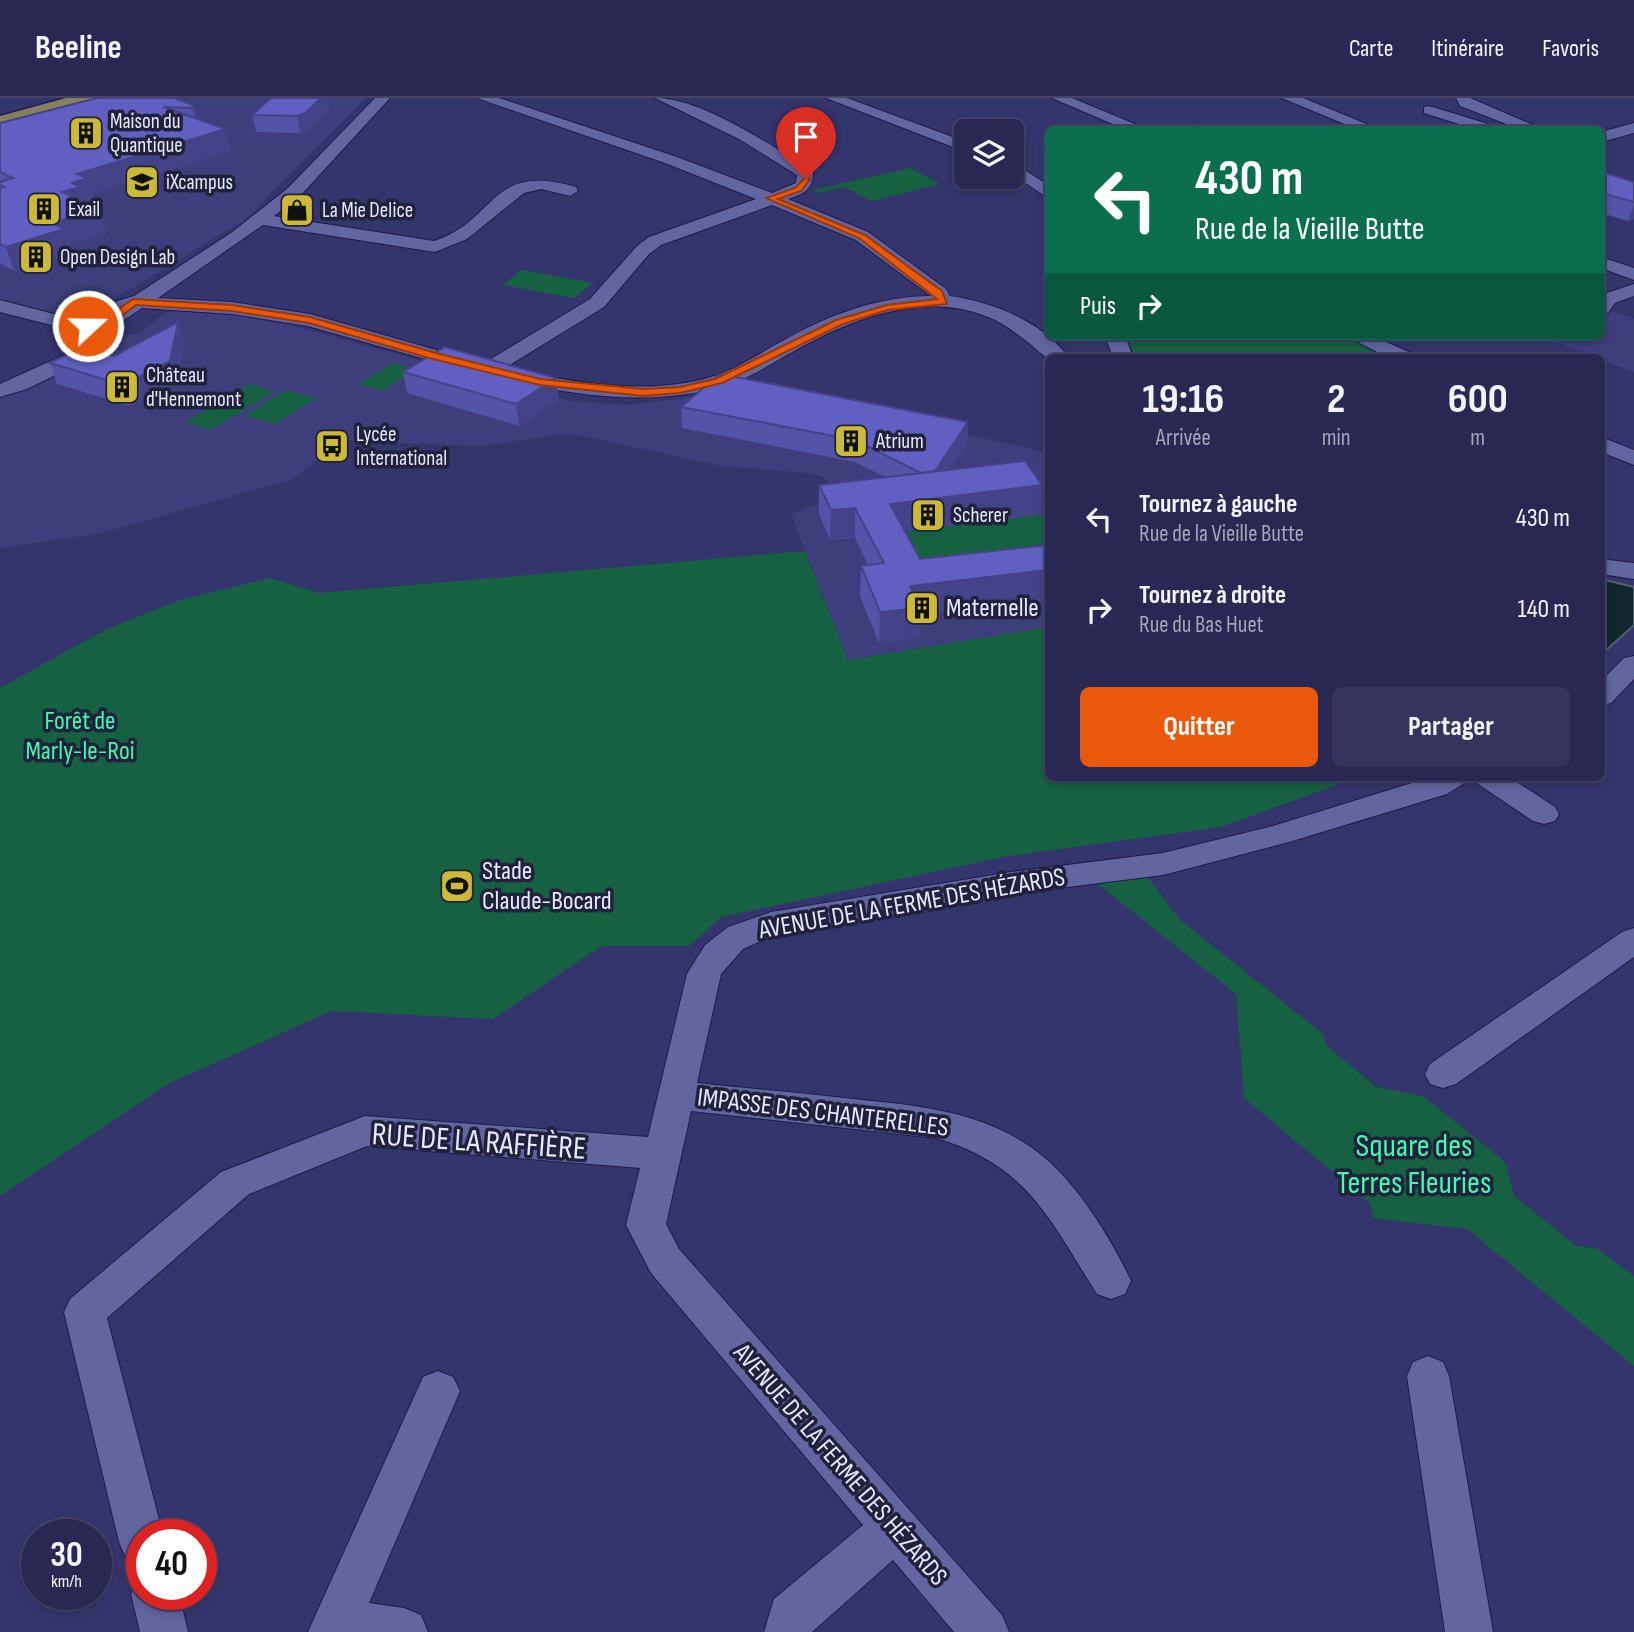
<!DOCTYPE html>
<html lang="fr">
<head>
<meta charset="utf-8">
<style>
	body { margin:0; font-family:"Sofia Sans Condensed",sans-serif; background:#34345c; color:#f1f3f6; height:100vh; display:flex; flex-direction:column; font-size:26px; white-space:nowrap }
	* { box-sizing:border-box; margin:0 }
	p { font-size:23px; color:#a5a6b8 }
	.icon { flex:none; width:38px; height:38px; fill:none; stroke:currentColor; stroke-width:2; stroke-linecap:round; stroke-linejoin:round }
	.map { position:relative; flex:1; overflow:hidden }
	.side { position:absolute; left:1045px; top:256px; width:560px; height:427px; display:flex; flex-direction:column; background:#282852; border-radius:10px; box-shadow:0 4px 10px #0003,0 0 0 2px #444469 }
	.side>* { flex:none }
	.guide { position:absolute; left:1045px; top:28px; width:560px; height:214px; border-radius:10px; box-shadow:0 4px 10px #0003,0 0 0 2px #444469; background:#0b6e4f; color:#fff; overflow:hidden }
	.fabs { position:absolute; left:954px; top:21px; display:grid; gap:14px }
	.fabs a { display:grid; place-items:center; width:70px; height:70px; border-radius:10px; background:#282852; box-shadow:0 4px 10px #0003,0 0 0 2px #444469; font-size:35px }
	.speed { position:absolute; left:21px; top:1421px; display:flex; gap:14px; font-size:35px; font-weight:700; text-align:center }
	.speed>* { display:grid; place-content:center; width:91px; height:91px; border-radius:50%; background:#282852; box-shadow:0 4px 10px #0003,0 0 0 2px #444469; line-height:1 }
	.speed small { font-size:18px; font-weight:400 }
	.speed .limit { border:10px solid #d22; background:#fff; color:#111 }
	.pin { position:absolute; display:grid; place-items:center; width:60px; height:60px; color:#fff; margin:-72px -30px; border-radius:50% 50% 50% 0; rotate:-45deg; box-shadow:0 0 7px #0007 }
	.pin .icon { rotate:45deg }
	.me { position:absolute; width:77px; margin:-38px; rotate:69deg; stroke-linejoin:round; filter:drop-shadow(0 0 5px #0008) }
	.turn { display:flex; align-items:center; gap:24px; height:147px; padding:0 35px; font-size:32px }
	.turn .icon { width:91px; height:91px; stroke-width:2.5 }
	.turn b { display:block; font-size:49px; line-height:60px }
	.then { display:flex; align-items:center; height:66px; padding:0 35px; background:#0003; gap:14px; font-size:26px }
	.eta { display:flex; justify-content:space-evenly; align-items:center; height:119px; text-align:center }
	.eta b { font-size:42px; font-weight:700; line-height:49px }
	.action { display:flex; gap:14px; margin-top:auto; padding:14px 35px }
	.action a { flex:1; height:80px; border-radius:10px; background:#ea580c; color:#fff; font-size:28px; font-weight:700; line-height:80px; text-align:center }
	.action a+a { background:#34345c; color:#f1f3f6 }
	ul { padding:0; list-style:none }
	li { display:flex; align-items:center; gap:21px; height:91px; padding:0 35px }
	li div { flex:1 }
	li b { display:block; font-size:26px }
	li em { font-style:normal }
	header { display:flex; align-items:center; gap:42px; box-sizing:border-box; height:98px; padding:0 35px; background:#282852; border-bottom:2px solid #444469 }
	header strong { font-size:33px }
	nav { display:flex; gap:38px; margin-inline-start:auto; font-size:24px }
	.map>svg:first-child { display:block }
	.built { fill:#3e3e7d }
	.green { fill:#166142 }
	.water { fill:#11272d; stroke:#51616b; stroke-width:2 }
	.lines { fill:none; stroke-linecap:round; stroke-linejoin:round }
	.minor-casing { stroke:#1e1a4f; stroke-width:2 }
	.major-casing { stroke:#1e1a4f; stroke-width:3 }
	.minor { fill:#6365a1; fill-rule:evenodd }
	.major { fill:#88805d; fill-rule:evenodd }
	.wall { fill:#5353a7 }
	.shaded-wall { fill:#444388 }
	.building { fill:#6160c2; stroke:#444388; stroke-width:2 }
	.route { fill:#ea580c; stroke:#983908; stroke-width:2 }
	.labels { text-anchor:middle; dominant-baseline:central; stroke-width:7; stroke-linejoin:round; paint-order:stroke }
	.far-poi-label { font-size:21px; fill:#e6e9fd; stroke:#20213a; text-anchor:start }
	.poi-label { font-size:26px; fill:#e6e9fd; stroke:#20213a; text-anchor:start }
	.park-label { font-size:26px; fill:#42fbaf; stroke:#20213a }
	.street-label { font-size:26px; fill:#e6e9fd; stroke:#20213a }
	.near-street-label { font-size:32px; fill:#e6e9fd; stroke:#20213a }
	.near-park-label { font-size:32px; fill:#42fbaf; stroke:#20213a }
</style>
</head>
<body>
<header>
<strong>Beeline</strong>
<nav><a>Carte</a><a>Itinéraire</a><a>Favoris</a></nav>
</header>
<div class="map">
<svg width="1634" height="1534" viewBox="0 0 1634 1534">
	<rect width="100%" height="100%" fill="#35356d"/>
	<path class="built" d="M122 0H366L246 121 91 215 62 218 0 202V36Z
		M1610 212 1634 221V274L1547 241 1601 238V216Z
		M176 213 234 217 290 227 569 303 626 307 681 301 739 284 1048 355V529L848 562 791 416 817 406 832 395 825 380 811 375 721 368 569 335 482 348 342 343 293 381 101 435 0 450V297L95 241 140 235 165 215Z"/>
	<path class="green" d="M911 70 940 86 871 103 844 89 819 95 812 92Z
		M522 172 593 185 574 200 502 187Z
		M1126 238H1348L1389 259H1135Z
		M393 265 416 271 383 293 359 286Z
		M250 286 274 294 210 332 185 324Z
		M285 292 316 300 275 326 244 318Z
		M1034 417H1048V453L907 470 864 439Z
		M805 453 848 562 1048 529V679H1358L1221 729 1008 758 721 819 689 848H601L493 921 331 913 168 986 0 1098V590L107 531 180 502 270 480 319 495Z
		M1146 777 1180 822 1323 936 1326 947 1376 989 1423 998 1505 1064 1514 1098 1576 1148 1598 1151 1634 1178V1268L1467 1131 1373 1120 1370 1105 1244 1000 1236 896 1094 783Z"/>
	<path class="water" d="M1601 481 1634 489V527L1601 557Z"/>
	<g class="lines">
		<g class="minor-casing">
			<path id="minor" d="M375 0H390L299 99 274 118 434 143C498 122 488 64 576 89L578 93 570 98 541 91 524 95 467 141 435 154 263 127 158 200 232 204 310 216 478 264 481 267 590 201 637 148 649 139 756 101 665 65 477 0H499L677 59 772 95 796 85 797 77 739 41 655 0C702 0 770 47 811 72L813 75C812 93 803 96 788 101L868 134 946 191 950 198C992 204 1042 223 1068 259L1048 261C1029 246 1011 228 988 219 928 194 859 218 805 247 778 261 753 279 725 288 655 308 585 299 515 284L505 278 515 272C578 285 648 298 711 279 739 270 763 253 788 240 831 216 881 198 931 198L856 142 772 107 661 147 649 156 604 209 495 276 488 278 478 272H464L308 228 232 216 142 210 115 228 104 231 90 260 27 291 0 299V286L75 252 83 235 0 214V202L81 223 89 222 114 204 134 198 231 135 287 91Z
				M826 0H847L966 44V54Z
				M1052 0H1072L1149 32H1127Z
				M1282 0H1303L1381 32H1359Z
				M1456 0H1470L1545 32H1522L1460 8Z
				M1429 8 1485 25 1488 28 1485 31H1475L1424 15V9Z
				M1634 25V35L1601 44V34Z
				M1197 26 1205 31 1187 32Z
				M1012 64 1048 87V100L1012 76Z
				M1601 159 1634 170V182L1601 170Z
				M1634 186V198L1615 205 1608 215 1601 217V197Z
				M1105 238H1125L1133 259H1113Z
				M1346 238H1373L1411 255 1414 259H1387Z
				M1601 339 1634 352V367L1601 354Z
				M1601 461 1634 465V481L1601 476Z
				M1634 558V581L1611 605 1601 607V583L1624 560Z
				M1431 679H1468L1463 686 1447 696 1289 744 1163 777 1011 796 774 837 743 851 721 876 697 985C743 990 789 994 835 999 908 1007 988 1010 1046 1061 1079 1089 1113 1144 1131 1183L1125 1196 1111 1201 1097 1196C1049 1121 1028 1067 936 1040L691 1013 666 1126 679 1151 1002 1517 1009 1534H954L893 1462 812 1534H764L774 1501 863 1427 651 1175 626 1127 640 1070 367 1048 249 1096 107 1220 163 1437H142V1467L126 1460 119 1444 64 1214 70 1201 221 1074 365 1018 648 1039 687 876 705 847 728 829 771 814 1011 774 1163 755 1273 728Z
				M1473 679H1509L1555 709 1559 716 1555 723 1544 726 1533 723 1478 686Z
				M1634 830V859L1456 986 1443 990 1430 986 1425 976 1430 966 1622 834Z
				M1428 1258 1443 1264 1449 1278 1493 1534H1445L1407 1278 1413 1264Z
				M438 1273 453 1279 460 1293 369 1505 404 1510 421 1517 428 1534H308L423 1279Z
				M142 1478V1496H179L188 1534H140L131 1496Z"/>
		</g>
		<g class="major-casing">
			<path id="major" d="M66 0H95L92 4 0 30V18Z"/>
		</g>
		<use href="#minor" class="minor"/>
		<use href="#major" class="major"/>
	</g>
	<path class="wall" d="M193 7 197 21 231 53 92 96 94 103 87 105 99 111 106 135 69 146 72 155 14 173 0 165V25Z
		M329 12 308 32 300 35 256 34 252 17Z
		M1601 77 1634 84V121L1628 123 1601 115Z
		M184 244 176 284 130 308 57 286 50 265 114 258Z
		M403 274 559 301 519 328 407 295Z
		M681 309 968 324 967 345 949 372 1042 387 1039 417 905 433 920 517 919 540 879 545 860 498 861 468 868 467 855 440 830 442 819 416V387L885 379 855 364 682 330Z"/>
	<path class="shaded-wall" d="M321 0H327L329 12 308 32 300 35 297 18Z
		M193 7 198 28V32L192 10Z
		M226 31 231 53 92 96 94 103 86 106 62 94 72 85 77 76Z
		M1634 107V121L1628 123Z
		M99 111 106 135 69 146 72 155 14 173 6 149 52 125Z
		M178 224 184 244 176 284 130 308 123 287Z
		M556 280 559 301 519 328 516 306Z
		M968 324 967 345 930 401 1042 387 1039 417 889 435 890 406Z
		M855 410V440L830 442 831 412Z
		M1048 472V502L920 517 919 540 879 545 880 514 910 488Z"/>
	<path class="building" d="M97 0H174L193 7 192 10 163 9 226 31 77 76 87 80 72 85 80 89 62 94 99 111 52 125 64 131 6 149 0 146V90L4 89 0 87V84L13 80 0 74V25Z
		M271 0H321L305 15 297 18 252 17Z
		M1605 75 1634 84V104L1601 95V77Z
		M178 224 170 263 123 287 50 265 81 249 114 258Z
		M445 249 556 280 516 306 403 274Z
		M720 276 968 324 935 373 921 375 855 342 681 309Z
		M1025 363 1042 387 890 406 920 461 1048 447V472L910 488 920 510 880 514 861 468 884 465 855 410 831 412 819 387Z"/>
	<path class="route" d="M806 79 810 81 801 93 778 101 865 137 942 193 947 206 888 212 843 226 722 285 680 295 643 298 540 287 429 260 309 225 232 213 136 207 111 226 88 231 83 228 104 221 133 201 232 207 310 219 436 255 540 281 643 291 680 289 715 281 836 222 887 207 937 201 859 140 766 100 795 90Z"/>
	<defs>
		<g id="building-square" transform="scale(1.75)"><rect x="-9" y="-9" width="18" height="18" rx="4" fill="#ccb938" stroke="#20213a"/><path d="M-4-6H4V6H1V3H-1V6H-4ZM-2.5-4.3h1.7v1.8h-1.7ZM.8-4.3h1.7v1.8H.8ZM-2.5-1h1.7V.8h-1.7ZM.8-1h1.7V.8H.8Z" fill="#111"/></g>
		<g id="university-square" transform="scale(1.75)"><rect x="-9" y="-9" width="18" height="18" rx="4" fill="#ccb938" stroke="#20213a"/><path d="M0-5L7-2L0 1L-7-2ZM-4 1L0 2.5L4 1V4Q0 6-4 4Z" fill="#111"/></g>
		<g id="shop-square" transform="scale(1.75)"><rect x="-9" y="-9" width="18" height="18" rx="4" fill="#ccb938" stroke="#20213a"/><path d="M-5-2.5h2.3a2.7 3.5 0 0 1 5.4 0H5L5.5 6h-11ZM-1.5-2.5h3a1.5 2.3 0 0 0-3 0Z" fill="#111"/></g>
		<g id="bus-square" transform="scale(1.75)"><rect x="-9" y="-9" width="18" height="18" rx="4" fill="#ccb938" stroke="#20213a"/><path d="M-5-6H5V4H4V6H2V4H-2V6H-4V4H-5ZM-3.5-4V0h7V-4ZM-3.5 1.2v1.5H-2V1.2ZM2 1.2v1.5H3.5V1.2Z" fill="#111"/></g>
		<g id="stadium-square" transform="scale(1.75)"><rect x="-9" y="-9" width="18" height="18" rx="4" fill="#ccb938" stroke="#20213a"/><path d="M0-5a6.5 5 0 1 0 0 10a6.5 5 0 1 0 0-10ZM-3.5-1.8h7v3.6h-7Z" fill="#111"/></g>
	</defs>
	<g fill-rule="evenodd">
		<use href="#building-square" x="86" y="35"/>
		<use href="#university-square" x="142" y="84"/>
		<use href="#building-square" x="44" y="111"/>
		<use href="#shop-square" x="297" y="112"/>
		<use href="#building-square" x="36" y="159"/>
		<use href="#building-square" x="122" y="289"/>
		<use href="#building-square" x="851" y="343"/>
		<use href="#bus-square" x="332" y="348"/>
		<use href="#building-square" x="928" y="417"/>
		<use href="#building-square" x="922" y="510"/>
		<use href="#stadium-square" x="457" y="788"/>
	</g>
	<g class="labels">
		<g class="far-poi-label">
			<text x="110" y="23">Maison du<tspan x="110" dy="24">Quantique</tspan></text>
			<text x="166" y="84">iXcampus</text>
			<text x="68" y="111">Exail</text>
			<text x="322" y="112">La Mie Delice</text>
			<text x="60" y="159">Open Design Lab</text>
			<text x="146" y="277">Château<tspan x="146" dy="24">d'Hennemont</tspan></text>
			<text x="356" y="336">Lycée<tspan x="356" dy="24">International</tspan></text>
			<text x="876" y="343">Atrium</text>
			<text x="953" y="417">Scherer</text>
		</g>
		<g class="poi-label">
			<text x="946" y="510">Maternelle</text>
			<text x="482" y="773">Stade<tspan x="482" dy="30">Claude-Bocard</tspan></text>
		</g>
		<g class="park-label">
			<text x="80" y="623">Forêt de<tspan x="80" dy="30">Marly-le-Roi</tspan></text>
		</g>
		<g class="street-label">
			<text transform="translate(912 806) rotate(-10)">AVENUE DE LA FERME DES HÉZARDS</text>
			<text transform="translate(823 1015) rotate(7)">IMPASSE DES CHANTERELLES</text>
			<text transform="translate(840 1367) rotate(49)">AVENUE DE LA FERME DES HÉZARDS</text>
		</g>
		<g class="near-street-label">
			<text transform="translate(479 1044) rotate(4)">RUE DE LA RAFFIÈRE</text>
		</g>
		<g class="near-park-label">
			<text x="1414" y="1048">Square des<tspan x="1414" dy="37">Terres Fleuries</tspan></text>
		</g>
	</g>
</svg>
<div class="fabs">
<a><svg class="icon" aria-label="layers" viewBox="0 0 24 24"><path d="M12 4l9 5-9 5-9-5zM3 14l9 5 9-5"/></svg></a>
</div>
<div class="speed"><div>30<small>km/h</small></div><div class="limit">40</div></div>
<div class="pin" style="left:806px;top:81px;background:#d93025"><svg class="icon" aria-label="arrive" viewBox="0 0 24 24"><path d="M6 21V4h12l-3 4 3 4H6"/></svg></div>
<svg class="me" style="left:88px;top:228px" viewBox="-20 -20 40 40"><circle r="17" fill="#ea580c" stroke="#fff" stroke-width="3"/><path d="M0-11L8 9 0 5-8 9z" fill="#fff"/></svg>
<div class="guide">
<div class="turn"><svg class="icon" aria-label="left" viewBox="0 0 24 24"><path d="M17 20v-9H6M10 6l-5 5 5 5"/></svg><div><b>430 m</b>Rue de la Vieille Butte</div></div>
<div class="then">Puis<svg class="icon" aria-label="right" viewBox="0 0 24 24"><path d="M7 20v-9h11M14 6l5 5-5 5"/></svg></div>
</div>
<section class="side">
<div class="eta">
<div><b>19:16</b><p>Arrivée</p></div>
<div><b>2</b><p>min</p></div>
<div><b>600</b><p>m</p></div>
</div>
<ul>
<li><svg class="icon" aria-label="left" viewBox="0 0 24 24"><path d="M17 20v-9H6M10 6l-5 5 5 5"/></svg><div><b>Tournez à gauche</b><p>Rue de la Vieille Butte</p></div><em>430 m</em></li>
<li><svg class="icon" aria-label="right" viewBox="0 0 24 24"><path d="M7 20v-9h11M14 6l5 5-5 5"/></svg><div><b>Tournez à droite</b><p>Rue du Bas Huet</p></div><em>140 m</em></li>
</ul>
<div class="action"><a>Quitter</a><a>Partager</a></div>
</section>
</div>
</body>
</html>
